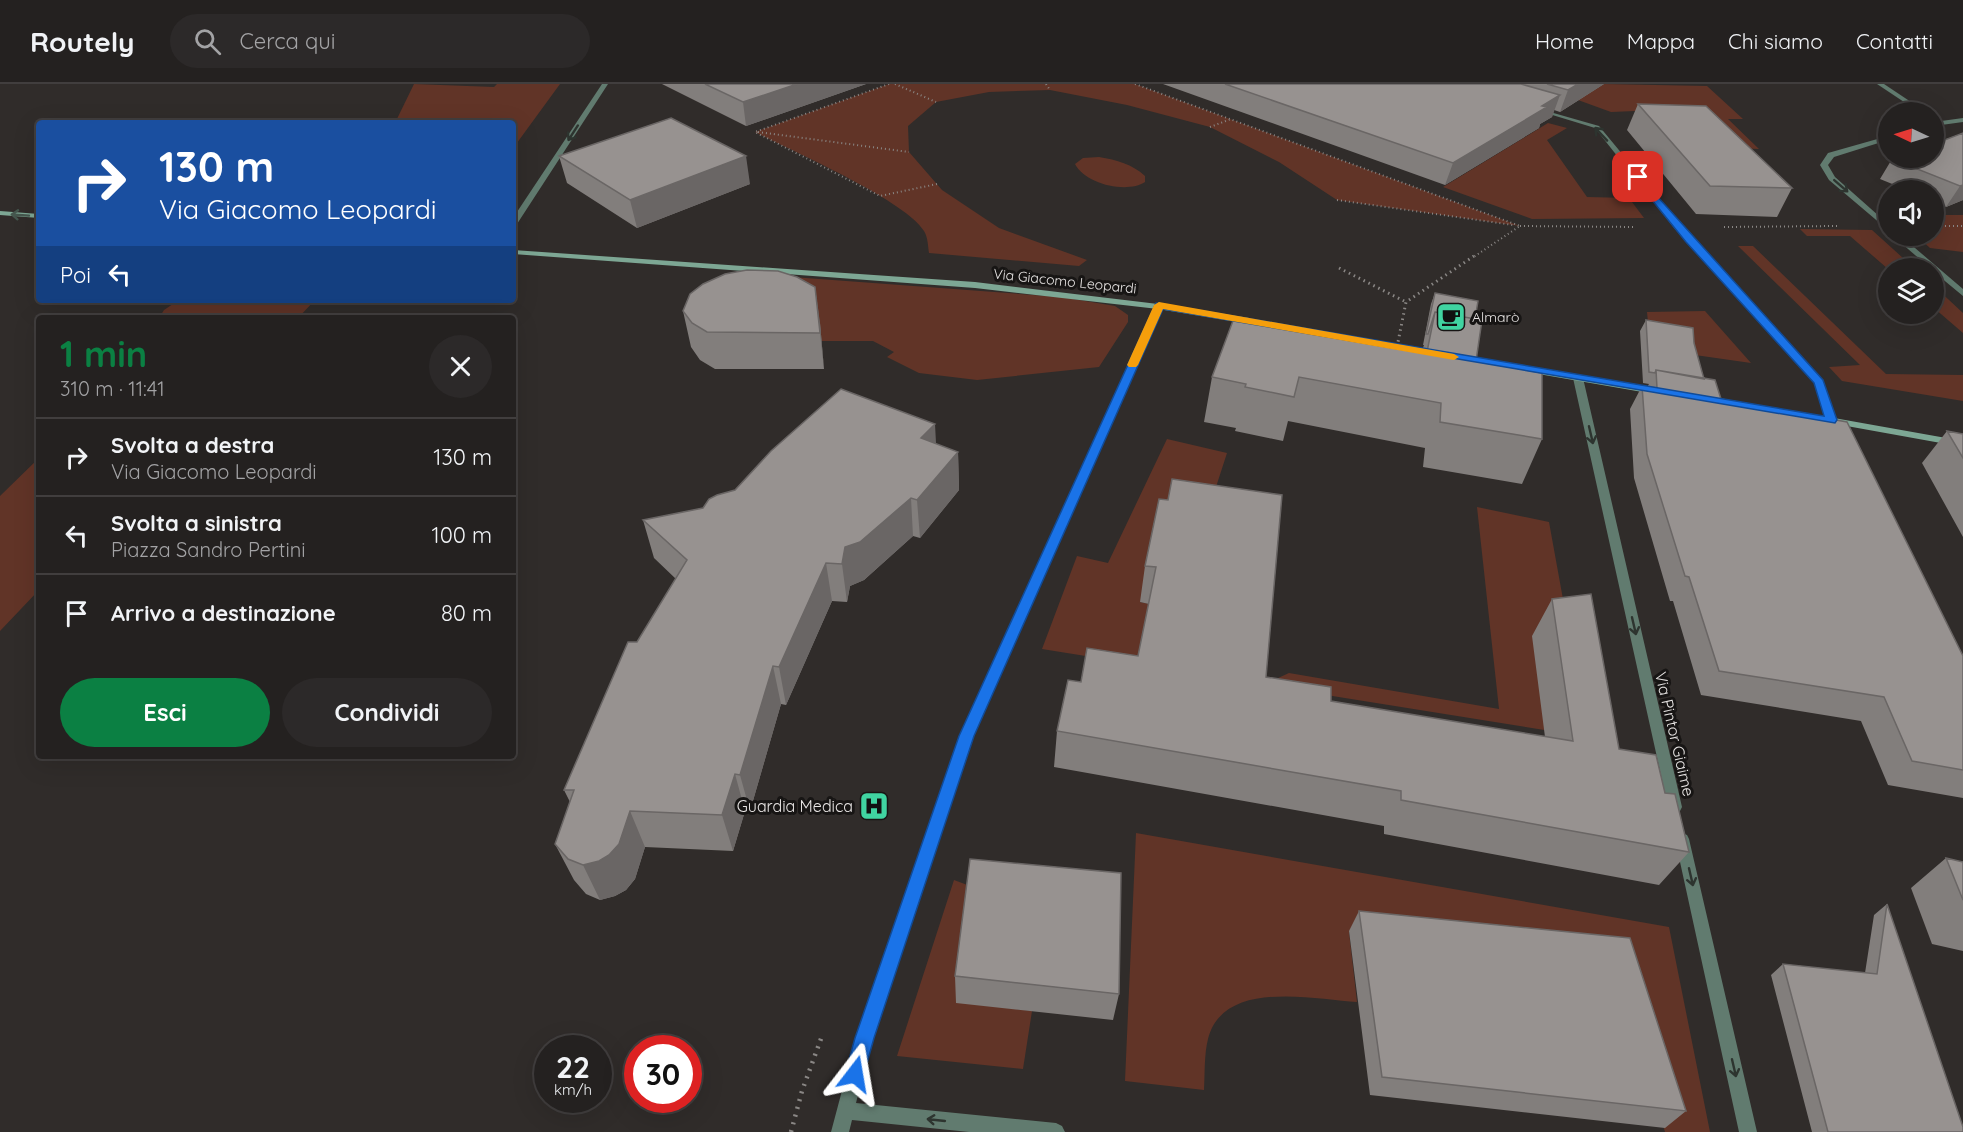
<!DOCTYPE html>
<html lang="it">
<head>
<meta charset="utf-8">
<style>
	body { margin:0; font-family:Quicksand,sans-serif; background:#2c2929; color:#f1f3f6; height:100vh; display:flex; flex-direction:column; font-size:22px; white-space:nowrap }
	* { box-sizing:border-box; margin:0 }
	p { font-size:20px; color:#a3a3a5 }
	.icon { flex:none; width:33px; height:33px; fill:none; stroke:currentColor; stroke-width:2; stroke-linecap:round; stroke-linejoin:round }
	.map { position:relative; flex:1; overflow:hidden }
	.panel { position:absolute; left:36px; top:231px; width:480px; height:444px; display:flex; flex-direction:column; background:#242120; border-radius:6px; box-shadow:0 6px 24px #0002,0 0 0 2px #413e3e }
	.panel>* { flex:none }
	.top-card { position:absolute; left:36px; top:36px; width:480px; height:183px; border-radius:6px; box-shadow:0 6px 24px #0002,0 0 0 2px #413e3e; background:#1a4fa0; color:#fff; overflow:hidden }
	.needle { width:39px; rotate:274deg }
	.buttons { position:absolute; left:1878px; top:18px; display:grid; gap:12px }
	.buttons a { display:grid; place-items:center; width:66px; height:66px; border-radius:50%; background:#242120; box-shadow:0 6px 24px #0002,0 0 0 2px #413e3e; font-size:30px }
	.speed { position:absolute; left:534px; top:951px; display:flex; gap:12px; font-size:30px; font-weight:700; text-align:center }
	.speed>* { display:grid; place-content:center; width:78px; height:78px; border-radius:50%; background:#242120; box-shadow:0 6px 24px #0002,0 0 0 2px #413e3e; line-height:1 }
	.speed small { font-size:15px; font-weight:400 }
	.speed .limit { border:9px solid #d22; background:#fff; color:#111 }
	.pin { position:absolute; display:grid; place-items:center; width:51px; height:51px; color:#fff; margin:-26px; border-radius:12px; box-shadow:0 3px 9px #0006 }
	.me { position:absolute; width:66px; margin:-33px; rotate:14deg; stroke-linejoin:round; filter:drop-shadow(0 0 4px #0008) }
	.turn { display:flex; align-items:center; gap:21px; height:126px; padding:0 24px; font-size:27px }
	.turn .icon { width:78px; height:78px; stroke-width:2.5 }
	.turn b { display:block; font-size:42px; line-height:51px }
	.then { display:flex; align-items:center; height:57px; padding:0 24px; background:#0003; gap:12px; font-size:22px }
	.round { display:grid; place-items:center; flex:none; width:63px; height:63px; border-radius:32px; background:#2c2929 }
	.headline { display:flex; align-items:center; justify-content:space-between; height:102px; padding:0 24px }
	h1 { font-size:36px; font-weight:700; line-height:45px; color:#0b8043 }
	.button { display:flex; gap:12px; margin-top:auto; padding:12px 24px }
	.button a { flex:1; height:69px; border-radius:36px; background:#0b8043; color:#fff; font-size:24px; font-weight:700; line-height:69px; text-align:center }
	.button a+a { background:#2c2929; color:#f1f3f6 }
	ul { padding:0; list-style:none }
	li { display:flex; align-items:center; gap:18px; height:78px; padding:0 24px; border-top:2px solid #413e3e }
	li div { flex:1 }
	li b { display:block; font-size:22px }
	li em { font-style:normal }
	header { display:flex; align-items:center; gap:36px; box-sizing:border-box; height:84px; padding:0 30px; background:#242120; border-bottom:2px solid #413e3e }
	header strong { font-size:28px }
	nav { display:flex; gap:33px; margin-inline-start:auto; font-size:21px }
	.search { width:420px; height:54px; background:#2c2929; display:flex; align-items:center; gap:15px; box-sizing:border-box; padding:0 21px; border-radius:33px; color:#a3a3a5; font-size:22px }
	.map>svg:first-child { display:block }
	.green { fill:#613427 }
	.lines { fill:none; stroke-linecap:round; stroke-linejoin:round }
	.path-far2 { stroke:#8a8785; stroke-width:2; stroke-dasharray:1 3; stroke-linecap:butt }
	.path-far1 { stroke:#8a8785; stroke-width:3; stroke-dasharray:1.5 4; stroke-linecap:butt }
	.path { stroke:#8a8785; stroke-width:4.5; stroke-dasharray:2 6; stroke-linecap:butt }
	.street { fill:#617b6f; fill-rule:evenodd }
	.secondary { fill:#7da794; fill-rule:evenodd }
	.wall { fill:#827e7c }
	.shaded-wall { fill:#6a6665 }
	.building { fill:#979290; stroke:#6a6665; stroke-width:1.5 }
	.oneway { stroke:#2d342f }
	.oneway2 { stroke:#45574e }
	.route { fill:#1a73e8; stroke:#114b97; stroke-width:1.5 }
	.slow { fill:#f59e0b }
	.labels { text-anchor:middle; dominant-baseline:central; stroke-width:6; stroke-linejoin:round; paint-order:stroke }
	.far-street-label { font-size:14px; fill:#e8e5e4; stroke:#171514 }
	.far-poi-label { font-size:14px; fill:#e8e5e4; stroke:#171514; text-anchor:start }
	.street-label { font-size:16px; fill:#e8e5e4; stroke:#171514 }
	.poi-label { font-size:16px; fill:#e8e5e4; stroke:#171514; text-anchor:end }
</style>
</head>
<body>
<header>
<strong>Routely</strong>
<div class="search"><svg class="icon" aria-label="search" viewBox="0 0 24 24"><circle cx="10" cy="10" r="6"/><path d="M15 15l6 6"/></svg>Cerca qui</div>
<nav><a>Home</a><a>Mappa</a><a>Chi siamo</a><a>Contatti</a></nav>
</header>
<div class="map">
<svg width="1963" height="1048" viewBox="0 0 1963 1048">
	<rect width="100%" height="100%" fill="#302c2a"/>
	<path class="green" d="M414 0 494 3 497 0H560L514 63 513 39H395Z
		M889 0H1135L1520 142 1337 116 1279 78 1210 43 1127 21 1050 6 989 8 936 18 908 42 909 68 942 106 999 144 1087 176 1079 182 929 169C928 163 928 153 924 147 905 116 792 67 755 48Z
		M1604 0 1707 2 1743 35H1728L1759 65 1710 63 1635 27 1611 28 1578 16Z
		M1548 39 1567 44 1547 56 1587 113 1629 114 1644 134 1532 135 1443 103Z
		M1099 73C1117 76 1132 80 1145 92V98C1127 110 1085 100 1075 80L1083 74Z
		M1934 131H1963V168L1930 164 1917 152H1934Z
		M1800 145 1872 146 1914 184 1888 185 1850 152H1807Z
		M1738 162H1753L1886 290 1963 291V317L1842 297 1829 283 1860 281Z
		M738 189 1061 213 1115 222 1128 231V238L1099 283 977 296 919 289 887 273 894 268 873 257H821Z
		M1934 202 1963 229V249L1934 224Z
		M179 216H315L298 234H159L164 226Z
		M1705 227 1751 279 1688 270 1649 249 1647 228Z
		M1167 355 1227 369 1205 437 1140 518 1150 520 1229 595 1042 565 1077 472 1108 479Z
		M39 374V506L0 547V412Z
		M1477 423 1549 438 1588 653 1263 601 1289 589 1499 625Z
		M1136 749 1669 843 1710 1048H1665L1612 874 1349 848 1357 918C1313 915 1223 895 1208 955 1204 971 1205 989 1204 1006L1125 997Z
		M954 796 970 802 956 918 1032 927 1023 985 897 972Z"/>
	<g class="lines">
		<path class="path-far2" d="M889 0 755 48 880 112 937 100
			M895 0 936 18
			M1046 0 1050 6
			M1135 0 1520 142 1472 174
			M1210 43 1231 35
			M758 48 909 68
			M1337 116 1513 141
			M1520 142 1636 143
			M1937 142H1963
			M1724 143 1837 142"/>
		<path class="path-far1" d="M1339 184 1406 218
			M1397 263 1406 218 1474 172"/>
		<path class="path" d="M791 1048 802 1007 822 952"/>
		<path class="street" d="M602 0H608L517 140 513 142V134Z
			M1877 0H1884L1926 28H1919Z
			M1536 24 1599 42 1681 141 1822 296 1836 336 1835 338 1831 339 1826 336 1814 299 1675 145 1595 44 1536 26Z
			M1963 34V38L1934 42V38Z
			M1888 52V56L1834 73 1828 81 1835 93 1888 140V146L1829 96 1820 81 1828 69Z
			M1893 152H1901L1963 205V212L1934 188V184H1930Z
			M1159 218 1163 221 973 652 872 954 856 1019 1056 1039 1062 1042 1065 1048H969L852 1036 849 1048H831L856 954 959 652 1155 221Z
			M1578 291 1583 294 1682 723 1680 727 1675 729 1670 727 1668 723 1573 294Z
			M1682 749 1687 751 1689 755 1757 1048H1739L1675 755 1677 751Z"/>
		<path class="secondary" d="M0 127 39 130V134L0 131Z
			M513 166 975 198 1158 220 1249 234 1253 237 1249 240 1158 225 975 204 513 170Z
			M1461 271 1654 304 1659 307 1654 310 1458 276 1456 274Z
			M1834 334 1963 357V363L1830 339 1829 337Z"/>
	</g>
	<path class="wall" d="M662 0H866L746 42Z
		M1163 0H1604L1560 28 1554 26 1552 33 1540 40 1539 44 1445 101Z
		M1638 20 1792 104 1777 133 1696 130 1627 46Z
		M1963 49V116L1946 123 1934 117V106H1907L1880 95 1892 75Z
		M559 72 750 100 637 144 567 99Z
		M1435 209 1475 235 1476 277 1542 355 1522 400 1423 383 1425 364 1288 337 1283 357 1235 347 1236 344 1204 338 1212 293 1422 267 1424 261H1423L1431 220Z
		M683 227 820 239 824 285H715L700 276 691 263Z
		M1646 236 1694 259 1704 295 1721 315 1963 572V714L1888 701 1861 637 1701 611 1673 517H1670L1634 394 1630 325 1642 302 1647 303 1649 300 1643 299 1640 247Z
		M1947 347 1963 350V453L1922 379Z
		M936 360 958 368 959 406 920 454 913 452 864 496 850 502 847 518 832 517 786 621 781 620 750 727H745L733 767 645 763 635 795 626 806 615 812 600 816 586 810 574 796 555 760 570 718 564 706 676 495 654 474 643 436 703 424Z
		M1159 415 1266 593 1331 617 1545 653 1532 552 1552 515 1619 665 1665 709 1689 768 1659 801 1384 750V742L1054 683 1057 647 1081 598 1138 572 1149 520 1140 518 1145 482Z
		M1946 774 1963 778V867L1932 860 1911 804Z
		M1887 820 1963 1048H1812L1771 891 1783 880 1865 889 1874 831Z
		M1359 827 1686 1027 1665 1044 1370 1011 1349 847Z
		M955 892 1119 910 1113 936 956 919Z"/>
	<path class="shaded-wall" d="M797 0H866L746 42 743 18Z
		M1578 0H1604L1560 28 1568 6Z
		M1560 11 1552 33 1540 40 1539 44 1445 101 1453 79Z
		M746 72 750 100 637 144 630 116Z
		M1963 101V116L1946 123 1960 102Z
		M815 203 820 239 824 285 820 249Z
		M935 340 937 378 921 354Z
		M958 368 959 406 920 454 917 416Z
		M911 414 913 452 864 496 850 502 847 518 842 480 845 463Z
		M826 479 832 517 786 621 779 583Z
		M773 582 781 620 750 727 740 691Z
		M735 690 745 727 733 767 722 731Z
		M630 727 645 763 635 795 626 806 615 812 600 816 583 781Z"/>
	<path class="building" d="M705 0H797L743 18Z
		M1225 0H1521L1560 11 1542 22 1547 23 1453 79Z
		M1547 0H1578L1568 6Z
		M1638 20 1706 22 1792 104 1710 102Z
		M671 34 746 72 630 116 559 72Z
		M1963 49V101L1960 102 1892 75 1896 74H1934V60Z
		M747 186 778 187 797 193 815 203 820 249 707 248 692 239 683 227 690 210 703 200 725 190Z
		M1435 209 1478 217 1475 235 1435 228 1428 250H1426Z
		M1435 228 1482 236 1476 277 1542 289V355L1440 338 1441 319 1299 293 1294 313 1245 303 1246 300 1212 293 1234 234 1427 268Z
		M1646 236 1693 244 1694 259 1704 295 1656 286 1655 289 1649 288Z
		M1656 286 1715 296 1721 315 1847 338 1963 572V686L1912 677 1884 613 1719 587 1689 493 1685 492 1647 370 1642 302 1657 304Z
		M841 305 935 340 921 354 958 368 917 416 911 414 860 458 845 463 842 480 826 479 779 583 773 582 740 691 735 690 722 731 630 727 619 760 609 771 599 777 583 781 568 775 555 760 574 706H564L628 558H637L687 476 643 436 703 424 709 415 717 411 735 406 771 367Z
		M1947 347 1963 350V374Z
		M1172 395 1282 411 1266 593 1331 603V617L1573 657 1552 515 1591 510 1619 665 1656 671 1665 709 1675 710 1689 768 1401 716V707L1057 647 1068 596 1081 598 1087 564 1138 572 1156 483 1145 482 1159 415 1168 416Z
		M1946 774 1963 778V816Z
		M970 775 1121 789 1119 910 955 892Z
		M1887 820 1963 1043V1048H1828L1783 880 1877 890Z
		M1359 827 1630 854 1686 1027 1382 993Z"/>
	<defs><path id="oneway-shaft" d="M-6 0H5M1.5-3L5.5 0L1.5 3" fill="none" stroke-width="1.6" stroke-linecap="round" stroke-linejoin="round" transform="scale(1.5)"/></defs>
	<g class="oneway">
		<use href="#oneway-shaft" transform="translate(573 49) rotate(123)"/>
		<use href="#oneway-shaft" transform="translate(1601 50) rotate(-133)"/>
		<use href="#oneway-shaft" transform="translate(1841 102) rotate(41)"/>
		<use href="#oneway-shaft" transform="translate(1591 351) rotate(77)"/>
		<use href="#oneway-shaft" transform="translate(1634 542) rotate(77)"/>
		<use href="#oneway-shaft" transform="translate(1691 793) rotate(77)"/>
		<use href="#oneway-shaft" transform="translate(1734 984) rotate(77)"/>
		<use href="#oneway-shaft" transform="translate(936 1036) rotate(-174)"/>
	</g>
	<use class="oneway2" href="#oneway-shaft" transform="translate(20 131) rotate(-176)"/>
	<path class="route" d="M1638 91 1823 296 1837 336 1835 339 1163 225 974 652 874 954 862 997 855 1000 848 997 845 990 855 954 959 652 1156 219 1824 332 1814 299 1686 158 1635 95 1634 93Z"/>
	<path class="slow" d="M1159 218 1454 270 1459 273 1454 276 1163 225 1138 281 1136 283H1129L1127 281 1154 221Z"/>
	<defs>
		<g id="cafe-square" transform="scale(1.5)"><rect x="-9" y="-9" width="18" height="18" rx="4" fill="#40d4a1" stroke="#171514"/><path d="M-5.5-4.5H6V0H3Q3 3.5 0 3.5H-2.5Q-5.5 3.5-5.5 0ZM3-3.2v2h1.7v-2ZM-6 4.5H4V6H-6Z" fill="#111"/></g>
		<g id="hospital-square" transform="scale(1.5)"><rect x="-9" y="-9" width="18" height="18" rx="4" fill="#40d4a1" stroke="#171514"/><path d="M-5-5h3v3.5h4V-5h3V5h-3V1.5h-4V5h-3Z" fill="#111"/></g>
	</defs>
	<g fill-rule="evenodd">
		<use href="#cafe-square" x="1451" y="233"/>
		<use href="#hospital-square" x="874" y="722"/>
	</g>
	<g class="labels">
		<g class="far-street-label">
			<text transform="translate(1065 197) rotate(6)">Via Giacomo Leopardi</text>
		</g>
		<g class="far-poi-label">
			<text x="1472" y="233">Almarò</text>
		</g>
		<g class="street-label">
			<text transform="translate(1675 650) rotate(77)">Via Pintor Giaime</text>
		</g>
		<g class="poi-label">
			<text x="853" y="722">Guardia Medica</text>
		</g>
	</g>
</svg>
<div class="buttons">
<a><svg class="needle" viewBox="-14 -14 28 28"><path d="M0-13l5 13h-10z" fill="#e53935"/><path d="M0 13l5-13h-10z" fill="#a3a3a5"/></svg></a>
<a><svg class="icon" aria-label="sound" viewBox="0 0 24 24"><path d="M4 9h4l5-4v14l-5-4H4zM17 9q2 3 0 6"/></svg></a>
<a><svg class="icon" aria-label="layers" viewBox="0 0 24 24"><path d="M12 4l9 5-9 5-9-5zM3 14l9 5 9-5"/></svg></a>
</div>
<div class="speed"><div>22<small>km/h</small></div><div class="limit">30</div></div>
<div class="pin" style="left:1638px;top:93px;background:#d93025"><svg class="icon" aria-label="arrive" viewBox="0 0 24 24"><path d="M6 21V4h12l-3 4 3 4H6"/></svg></div>
<svg class="me" style="left:855px;top:990px" viewBox="-20 -20 40 40"><path d="M0-17L14 15 0 8-14 15z" fill="#1a73e8" stroke="#fff" stroke-width="4"/></svg>
<div class="top-card">
<div class="turn"><svg class="icon" aria-label="right" viewBox="0 0 24 24"><path d="M7 20v-9h11M14 6l5 5-5 5"/></svg><div><b>130 m</b>Via Giacomo Leopardi</div></div>
<div class="then">Poi<svg class="icon" aria-label="left" viewBox="0 0 24 24"><path d="M17 20v-9H6M10 6l-5 5 5 5"/></svg></div>
</div>
<section class="panel">
<div class="headline"><div><h1>1 min</h1><p>310 m · 11:41</p></div><a class="round"><svg class="icon" aria-label="close" viewBox="0 0 24 24"><path d="M6 6l12 12M18 6L6 18"/></svg></a></div>
<ul>
<li><svg class="icon" aria-label="right" viewBox="0 0 24 24"><path d="M7 20v-9h11M14 6l5 5-5 5"/></svg><div><b>Svolta a destra</b><p>Via Giacomo Leopardi</p></div><em>130 m</em></li>
<li><svg class="icon" aria-label="left" viewBox="0 0 24 24"><path d="M17 20v-9H6M10 6l-5 5 5 5"/></svg><div><b>Svolta a sinistra</b><p>Piazza Sandro Pertini</p></div><em>100 m</em></li>
<li><svg class="icon" aria-label="arrive" viewBox="0 0 24 24"><path d="M6 21V4h12l-3 4 3 4H6"/></svg><div><b>Arrivo a destinazione</b></div><em>80 m</em></li>
</ul>
<div class="button"><a>Esci</a><a>Condividi</a></div>
</section>
</div>
</body>
</html>
